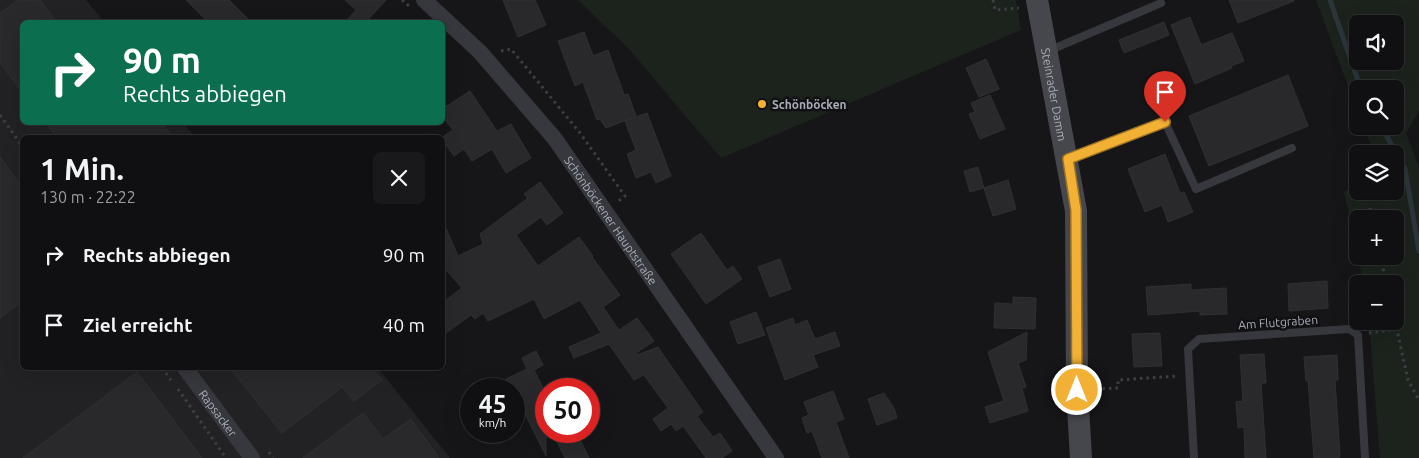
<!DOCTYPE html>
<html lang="de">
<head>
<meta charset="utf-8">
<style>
	body { margin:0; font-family:Ubuntu,sans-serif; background:#19191b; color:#f1f3f6; height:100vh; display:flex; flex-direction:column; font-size:19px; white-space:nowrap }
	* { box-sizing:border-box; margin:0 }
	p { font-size:16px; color:#9c9d9f }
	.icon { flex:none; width:28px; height:28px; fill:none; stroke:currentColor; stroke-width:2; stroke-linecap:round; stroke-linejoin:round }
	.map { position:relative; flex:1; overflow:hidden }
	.side { position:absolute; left:20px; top:135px; width:425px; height:235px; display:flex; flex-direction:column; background:#101012; border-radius:8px; box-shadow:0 5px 20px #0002,0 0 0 1px #303032 }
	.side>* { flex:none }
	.guide { position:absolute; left:20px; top:20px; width:425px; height:105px; border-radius:8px; box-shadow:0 5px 20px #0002,0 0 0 1px #303032; background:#0b6e4f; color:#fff; overflow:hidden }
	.fabs { position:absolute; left:1349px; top:15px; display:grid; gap:10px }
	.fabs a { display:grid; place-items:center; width:55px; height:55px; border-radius:8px; background:#101012; box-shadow:0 5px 20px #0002,0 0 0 1px #303032; font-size:25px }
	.speed { position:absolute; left:460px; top:378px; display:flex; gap:10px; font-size:25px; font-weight:700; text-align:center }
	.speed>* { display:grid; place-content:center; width:65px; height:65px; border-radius:50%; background:#101012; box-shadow:0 5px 20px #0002,0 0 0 1px #303032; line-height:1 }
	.speed small { font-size:12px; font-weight:400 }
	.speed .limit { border:8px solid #d22; background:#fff; color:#111 }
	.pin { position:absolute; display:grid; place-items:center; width:42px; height:42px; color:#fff; margin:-51px -21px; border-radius:50% 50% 50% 0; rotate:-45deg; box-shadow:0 0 5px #0007 }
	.pin .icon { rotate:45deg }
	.me { position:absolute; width:55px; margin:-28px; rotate:0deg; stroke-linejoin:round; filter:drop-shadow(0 0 4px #0008) }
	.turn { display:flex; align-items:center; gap:18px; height:105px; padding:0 20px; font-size:22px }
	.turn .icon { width:65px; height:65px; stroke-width:2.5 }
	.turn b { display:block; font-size:35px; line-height:42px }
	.round { display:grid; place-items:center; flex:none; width:52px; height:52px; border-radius:8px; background:#19191b }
	.headline { display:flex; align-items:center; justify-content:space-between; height:85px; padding:0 20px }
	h1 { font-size:30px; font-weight:600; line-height:38px }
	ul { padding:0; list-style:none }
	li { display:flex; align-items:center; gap:15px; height:70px; padding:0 20px }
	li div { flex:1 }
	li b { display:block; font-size:19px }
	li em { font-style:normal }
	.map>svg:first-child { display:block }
	.built { fill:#222225 }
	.green { fill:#1c231d; fill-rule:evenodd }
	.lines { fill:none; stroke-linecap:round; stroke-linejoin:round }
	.stream { stroke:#2c353c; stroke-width:5 }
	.building { fill:#29292c; stroke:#303034 }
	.path { stroke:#3d3f44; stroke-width:3; stroke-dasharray:2.5 4; stroke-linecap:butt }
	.service { stroke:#37383d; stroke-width:8 }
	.minor { stroke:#37383d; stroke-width:16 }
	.secondary { stroke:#45474d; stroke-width:22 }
	.route-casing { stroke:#9d7322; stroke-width:12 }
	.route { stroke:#f2b134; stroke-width:9 }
	.poi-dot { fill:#f2b134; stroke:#111113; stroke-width:2 }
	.labels { text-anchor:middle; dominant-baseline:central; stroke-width:5; stroke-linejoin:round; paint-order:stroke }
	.street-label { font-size:12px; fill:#a8adb8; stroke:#111113 }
	.poi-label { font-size:12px; font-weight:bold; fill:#a8adb8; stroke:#111113; text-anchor:start }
</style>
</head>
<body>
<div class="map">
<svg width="1419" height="458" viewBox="0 0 1419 458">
	<rect width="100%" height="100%" fill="#161618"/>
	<path class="built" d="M0 0H86L104 22H22V122L183 123 195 137 22 138V368H378L450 458H0Z"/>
	<path class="green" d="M578 0H1016L1021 30 721 158 629 49Z
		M1316 0H1419V111L1406 133 1419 167V458H1380L1369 321H1395V284H1363L1358 256H1395V219H1358L1357 251 1344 192 1357 185 1358 191H1395V154H1374L1364 126H1395V89H1358L1357 110ZM1358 24H1395V61H1358Z"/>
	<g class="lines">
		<path class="stream" d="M1330 0 1361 89
			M1381 126 1405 169 1419 251"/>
	</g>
	<path class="building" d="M18 0H40L57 22H22V92L0 63V13Z
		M186 0H229L251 22H208Z
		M345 0H386L366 22H345L356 10Z
		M503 0H535L546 25 518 37Z
		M1229 0H1294V1L1238 23Z
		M1190 17 1201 45 1232 33 1244 61 1231 66 1232 68 1195 84 1171 25Z
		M1164 22 1169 35 1124 53 1119 40Z
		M584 32 593 56 608 50 624 95 628 94 636 116 606 128 600 119 597 120 583 82 575 86 558 41Z
		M986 59 999 89 979 97 966 68Z
		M1288 75 1308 126 1209 166 1189 116Z
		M470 91 497 131 511 124 531 158 506 173 492 149 472 161 464 149 454 156 441 138 453 130 442 116V109Z
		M990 95 1005 129 980 139 969 114 975 112 971 103Z
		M647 113 671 176 656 183 651 172 636 178 627 154 636 150 625 121Z
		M46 122H161L173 138H57Z
		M1165 154 1180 193 1184 192 1193 212 1168 222 1162 205 1145 212 1128 169Z
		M0 157 22 187V301L0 318Z
		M978 167 984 188 970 192 964 171Z
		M1008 180 1016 209 993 216 984 188Z
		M540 182 563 213 547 225 541 217 516 235 538 266 579 237 593 256 592 257 620 295 603 307 619 330 637 318 654 341 636 353 637 355 658 347 662 353 703 412 697 416 713 437 720 433 732 451 722 458H706L683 426 676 431 671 424 661 431 653 419 668 408 644 375 634 380 609 344 574 358 569 347 601 333 580 300 544 319 534 299 488 321 483 313 475 319 471 315 442 336V303L462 288 442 265V219L458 256 483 244 480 234 528 198 524 194Z
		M701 233 727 270 733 266 742 279 706 304 671 254Z
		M780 259 791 289 770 297 758 267Z
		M1327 281 1328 308 1289 311 1288 284Z
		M1191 284V290L1226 288 1227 314 1200 315V311L1148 315 1146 287Z
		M1013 297 1036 298 1035 329 994 328 995 303 1013 304Z
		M756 312 765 335 738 344 730 322Z
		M793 318 795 325 807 320 815 339 835 332 840 346 813 355 818 367 785 380 766 328Z
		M1027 332 1026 360 1018 363 1026 387 1022 388 1028 411 990 423 985 407 1004 401 988 352Z
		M1160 333 1162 366 1134 367 1132 334Z
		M536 351 543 365 534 370 546 394V456L519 402H518L514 394V389H511L506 379 527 369 522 358Z
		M1264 354 1266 383H1261L1266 458H1245L1244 427 1238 428 1236 402 1243 401 1240 355Z
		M1337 355 1338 380H1335L1340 456 1339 458H1314L1308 381H1306L1304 357Z
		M230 368H372L382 380 354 401 342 387 282 433Z
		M137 372 202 458H23Z
		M833 391 844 419 836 422 849 458H822L812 431 807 433 802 418 809 415 804 402Z
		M884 393 894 408 897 418 877 425 868 399Z
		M363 413 383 439 411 419 439 458H303Z
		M552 431H576L589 458H565Z"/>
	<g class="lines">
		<path class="path" d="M402 0 409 6
			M993 0 995 10 1019 8
			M501 51 511 49 580 133 625 196 617 202
			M0 115 22 146
			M1370 208 1372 219
			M1380 256 1387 284
			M1395 321 1408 380 1419 400
			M1369 333 1397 329
			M162 368 171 380
			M178 389 226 458
			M1096 389 1118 388V380L1178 376
			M269 452 273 458"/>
		<path class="service" d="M1048 51 1161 3
			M1069 158 1165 122 1196 189 1292 148
			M1194 458 1188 349 1199 339 1349 329 1358 335 1365 458"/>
		<g class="minor">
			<path id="s1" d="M424 0 480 52 555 139 776 458"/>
			<path id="s2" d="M185 368 252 458"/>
		</g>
		<path class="secondary" id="s3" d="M1037 0 1076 211 1077 390 1081 458"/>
	</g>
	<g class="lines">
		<g class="route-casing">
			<path id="route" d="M1077 390 1076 210 1068 159 1165 122"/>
		</g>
		<use href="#route" class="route"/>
	</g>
	<circle class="poi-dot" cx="762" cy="104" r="5"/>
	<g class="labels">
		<g class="street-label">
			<text stroke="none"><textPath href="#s3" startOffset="96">Steinrader Damm</textPath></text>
			<text stroke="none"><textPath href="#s1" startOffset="290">Schönböckener Hauptstraße</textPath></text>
			<text transform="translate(1278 322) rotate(-4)">Am Flutgraben</text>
			<text stroke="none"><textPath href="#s2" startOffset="56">Rapsacker</textPath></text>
		</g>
		<g class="poi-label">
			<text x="772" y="104">Schönböcken</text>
		</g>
	</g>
</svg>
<div class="fabs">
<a><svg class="icon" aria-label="sound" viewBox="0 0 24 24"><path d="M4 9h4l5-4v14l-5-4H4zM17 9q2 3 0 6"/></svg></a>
<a><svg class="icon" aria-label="search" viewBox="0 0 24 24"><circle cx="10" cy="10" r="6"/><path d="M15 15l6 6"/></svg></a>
<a><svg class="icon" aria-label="layers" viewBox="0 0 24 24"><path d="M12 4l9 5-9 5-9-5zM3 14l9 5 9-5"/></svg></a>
<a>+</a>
<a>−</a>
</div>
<div class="speed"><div>45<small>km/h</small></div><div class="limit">50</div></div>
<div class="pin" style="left:1165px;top:122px;background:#d93025"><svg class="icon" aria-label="arrive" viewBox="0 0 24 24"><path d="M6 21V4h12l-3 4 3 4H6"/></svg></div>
<svg class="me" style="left:1077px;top:390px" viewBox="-20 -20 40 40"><circle r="17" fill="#f2b134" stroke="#fff" stroke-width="3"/><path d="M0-11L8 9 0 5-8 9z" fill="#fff"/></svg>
<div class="guide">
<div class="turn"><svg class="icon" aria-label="right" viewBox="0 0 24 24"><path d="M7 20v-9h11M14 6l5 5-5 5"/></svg><div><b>90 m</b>Rechts abbiegen</div></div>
</div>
<section class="side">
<div class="headline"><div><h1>1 Min.</h1><p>130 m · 22:22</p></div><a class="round"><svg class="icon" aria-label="close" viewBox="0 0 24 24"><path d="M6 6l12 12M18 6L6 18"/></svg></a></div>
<ul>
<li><svg class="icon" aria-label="right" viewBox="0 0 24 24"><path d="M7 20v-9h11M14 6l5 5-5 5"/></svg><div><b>Rechts abbiegen</b></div><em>90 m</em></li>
<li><svg class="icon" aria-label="arrive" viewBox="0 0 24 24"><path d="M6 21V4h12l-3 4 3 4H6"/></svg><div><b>Ziel erreicht</b></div><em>40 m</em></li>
</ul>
</section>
</div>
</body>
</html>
